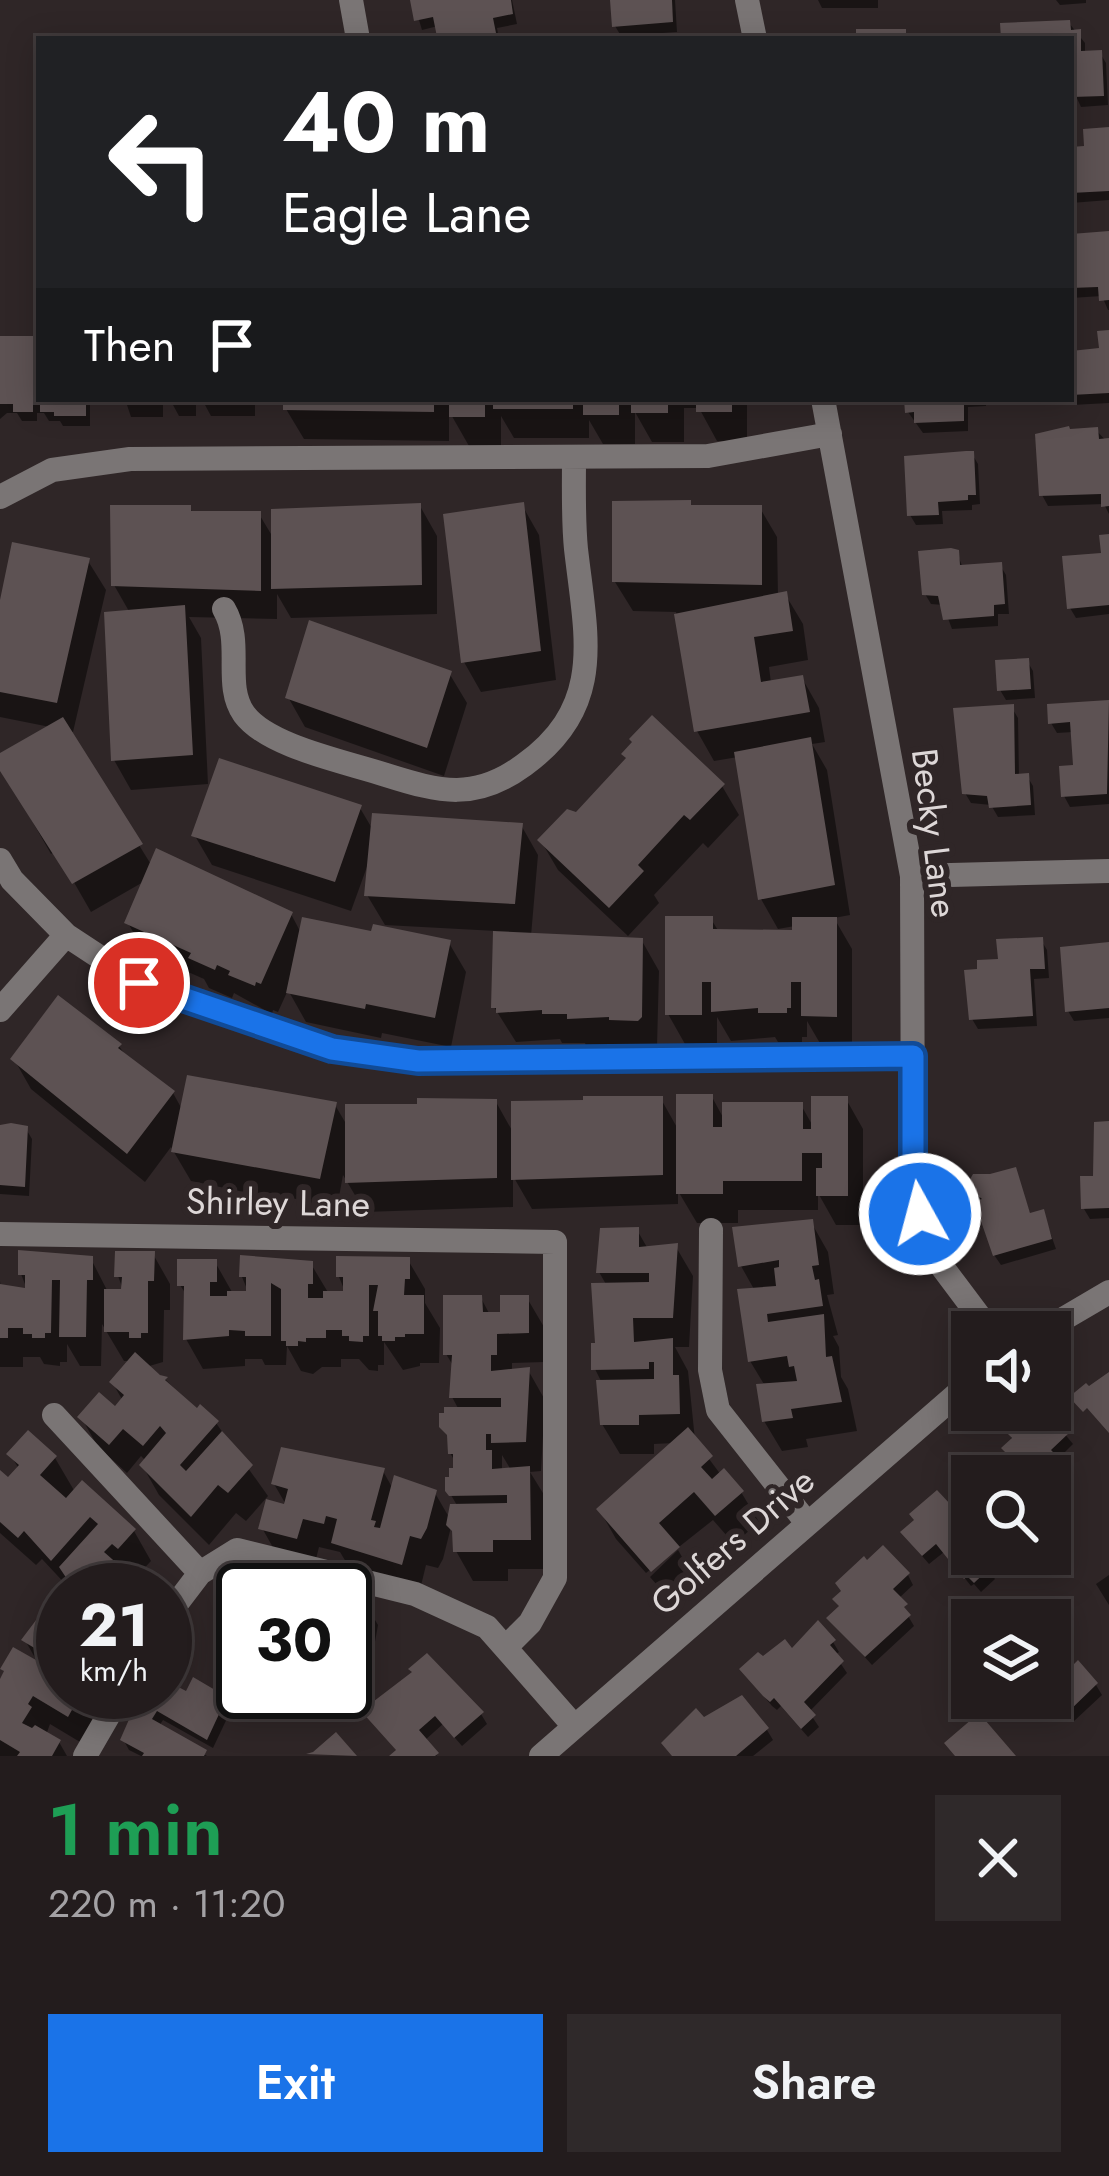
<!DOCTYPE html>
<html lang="en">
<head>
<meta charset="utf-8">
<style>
	body { margin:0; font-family:Jost,sans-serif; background:#2f292a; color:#f1f3f6; height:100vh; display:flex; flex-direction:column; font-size:45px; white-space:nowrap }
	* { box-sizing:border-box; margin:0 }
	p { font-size:39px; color:#a3a1a4 }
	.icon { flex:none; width:66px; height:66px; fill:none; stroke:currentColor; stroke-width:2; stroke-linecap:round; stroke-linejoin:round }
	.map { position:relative; height:1756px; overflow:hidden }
	.details { display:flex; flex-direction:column; background:#231c1d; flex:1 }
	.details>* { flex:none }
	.guide { position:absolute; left:36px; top:36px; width:1038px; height:366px; border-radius:0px; box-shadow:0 6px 30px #0003,0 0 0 3px #403a3b; background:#202124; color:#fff; overflow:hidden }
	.controls { position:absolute; left:951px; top:1311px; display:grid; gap:24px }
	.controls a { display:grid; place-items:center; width:120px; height:120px; border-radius:0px; background:#231c1d; box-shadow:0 6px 30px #0003,0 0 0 3px #403a3b; font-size:60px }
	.speed { position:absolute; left:36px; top:1563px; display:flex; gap:24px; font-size:60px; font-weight:700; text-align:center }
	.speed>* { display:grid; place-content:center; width:156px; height:156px; border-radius:50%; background:#231c1d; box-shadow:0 6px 30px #0003,0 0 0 3px #403a3b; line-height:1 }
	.speed small { font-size:30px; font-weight:400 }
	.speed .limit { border:6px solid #111; border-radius:18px; background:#fff; color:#111 }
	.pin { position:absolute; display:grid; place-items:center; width:102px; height:102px; color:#fff; margin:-51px; border:6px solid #fff; border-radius:50%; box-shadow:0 3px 12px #0007 }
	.me { position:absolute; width:132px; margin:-66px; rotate:353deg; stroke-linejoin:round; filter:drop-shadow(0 0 9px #0008) }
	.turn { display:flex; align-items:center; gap:42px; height:252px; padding:0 48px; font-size:54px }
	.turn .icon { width:156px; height:156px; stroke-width:2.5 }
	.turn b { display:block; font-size:84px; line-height:102px }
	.then { display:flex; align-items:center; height:114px; padding:0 48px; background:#0003; gap:24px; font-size:45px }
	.round { display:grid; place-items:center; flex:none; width:126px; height:126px; border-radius:0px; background:#2f292a }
	.summary { display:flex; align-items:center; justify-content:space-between; height:204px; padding:0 48px }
	h1 { font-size:72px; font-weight:600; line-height:90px; color:#1e9e55 }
	.primary-button { display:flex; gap:24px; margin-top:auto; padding:24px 48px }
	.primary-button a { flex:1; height:138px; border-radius:0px; background:#1a73e8; color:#fff; font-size:48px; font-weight:600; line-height:138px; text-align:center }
	.primary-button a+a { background:#2f292a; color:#f1f3f6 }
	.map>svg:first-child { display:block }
	.shadow { fill:#0007; fill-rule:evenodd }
	.building { fill:#5d5253 }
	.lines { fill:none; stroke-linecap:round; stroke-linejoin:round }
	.street { stroke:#7a7575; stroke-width:24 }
	.route-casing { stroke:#114b97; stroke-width:30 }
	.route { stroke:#1a73e8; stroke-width:21 }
	.labels { text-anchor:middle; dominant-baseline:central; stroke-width:12; stroke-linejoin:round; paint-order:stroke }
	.street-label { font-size:36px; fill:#ddd7d7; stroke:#2f2627 }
</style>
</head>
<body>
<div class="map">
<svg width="1109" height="1756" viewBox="0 0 1109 1756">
	<rect width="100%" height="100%" fill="#2f2627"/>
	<path class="shadow" d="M413 0H512L517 24 497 28 499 39H442L438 26 422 30Z
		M613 0H675L677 32 621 36 615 26Z
		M818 0H878V8H822Z
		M1056 0H1086V3L1060 5Z
		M1069 23 1085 43V54L1100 53 1106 63 1108 105 1081 107 1075 94H1071V39H1004Z
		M1109 130V200L1071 203V150L1087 148Z
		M1109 234V310H1108L1102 296 1071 298V237Z
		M1109 333V403L1072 405 1066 399H1071V352L1102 351Z
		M0 339H39V399H90V426H63L60 421H49L44 413H37V421H22L17 413H7L0 419Z
		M125 399H255V416H211L205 405H196V416H179L173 405H163V417H131Z
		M286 399H747V441H717L699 408H684V442H652L635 412V444H603L589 420V438H514L501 416V446H469L449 411V441L304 439 286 409Z
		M890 399H986V406L968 407V431L923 433 908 412 907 400Z
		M1096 430 1109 444V514L1104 504 1048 506 1042 495Z
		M972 454 978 464 980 504 972 505V510L942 511 943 524 916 525 910 515Z
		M522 505 539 535 556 680 481 692 464 662Z
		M420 506 437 536V614L291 618 277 594V619L189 617 201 638 208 784 131 790 114 760 130 613 114 585 190 508 193 514H259L274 539Z
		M692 508H760L777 537 778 596 785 594 803 624 808 660 769 667 771 683 802 678 819 708 825 742 812 744 827 770 850 915 834 918 852 949V1046L821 1045 807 1021V1037H802V1042H778L775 1037 731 1041 717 1017V1044H685L668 1014 711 919 719 932 795 933V926L778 929 761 899 738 757 714 761 697 731 676 612 633 611 615 582Z
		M1109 537V614L1076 618 1070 608 1104 555Z
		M957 553 963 568 1000 565 1006 575 1009 614H998V626L952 629 943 605 931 604 925 594Z
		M88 561 106 590 73 732 68 731 152 866 291 914 301 933 373 934 449 943 466 972 451 1047 382 1033 381 1038 306 1022 288 990 278 1012 273 1010 272 1014 234 993 232 998 209 988 204 979 145 953 128 923 145 881 91 912 56 851 51 854 0 765V756L50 727 0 717V605Z
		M1027 661 1033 671 1035 698 1006 700 1000 690Z
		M449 673 467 703 444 776 305 727 288 697Z
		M1109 703V804L1070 807 1064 796 1076 768 1073 732 1057 733 1051 723 1050 707Z
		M1012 708 1018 718 1019 777 1027 776 1033 786 1035 815 998 817 991 805 971 803 965 793Z
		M722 786 739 815 708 848 703 843 654 895 659 903 628 936 558 870 541 841 577 815Z
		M360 808 373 830 521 825 538 855 531 936 642 941 659 971 657 1047 587 1048 585 1043H562L560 1039 516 1042 494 1007 496 931 385 925 367 895 368 864 351 911 212 865 195 836Z
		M1041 940 1047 950 1049 978 1034 979 1037 1026 978 1029 972 1019 1001 962Z
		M1109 945V1018L1074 1021 1068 1011Z
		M119 1046 128 1059 173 1093 183 1111 335 1105 348 1127 496 1102 514 1134 661 1099 679 1131 712 1097 725 1121 801 1105 814 1128 846 1099 863 1129V1225H836L818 1193V1210H738V1223H697L678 1191V1204L532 1209 513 1176V1207L365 1212 343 1175 337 1208 264 1192 263 1196 191 1181 171 1147 145 1182 31 1089 14 1059Z
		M1109 1124V1218L1090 1219 1084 1209 1096 1179Z
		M0 1126 26 1129 32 1139 29 1196 0 1194Z
		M1015 1170 1031 1216 1043 1212 1056 1249 1001 1265 992 1252 981 1202 974 1190Z
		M811 1222 828 1252 834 1294 827 1295 838 1335 833 1336 839 1347 841 1377 848 1389 857 1431 806 1439 808 1447 782 1451 764 1421 765 1386 750 1361 755 1291 741 1266Z
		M637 1230 648 1249 676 1247 693 1276 689 1347H675L688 1371 695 1440 721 1475 741 1492 759 1522 734 1544 713 1520 646 1573 616 1539 599 1509 674 1443 654 1444V1454H620L602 1424V1383L595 1369 607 1286 599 1272Z
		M153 1254 170 1284V1310H164L163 1362 146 1367 163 1377 197 1412 216 1423 268 1496 246 1521 236 1513 209 1545 159 1495 142 1465 146 1461 141 1456 127 1473 98 1447 81 1417 115 1410 123 1401 112 1382 131 1361H124L102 1324 101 1366H80L67 1344V1362H60V1366L44 1364 40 1357H23V1367H0V1281L1 1289 28 1292 21 1274 91 1259 108 1292H124L118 1276Z
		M408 1260 425 1289V1303L440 1328 439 1363H420V1366L403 1370 384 1342V1365H378V1371L369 1370 359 1359H341V1367H322L313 1374 301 1371 287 1346 286 1365H265L262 1359H245V1366L203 1369 186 1339 187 1296 180 1285 215 1262 232 1292 249 1294 242 1277 311 1264 329 1294H346L339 1277Z
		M481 1298 490 1315 503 1314 527 1298 544 1327 545 1362 512 1363V1372L528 1370 545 1400 541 1471 530 1472 546 1498V1569H508V1581H473L456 1551 451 1527 443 1559 438 1568 426 1565 419 1594 352 1572 340 1552 319 1547 314 1567 279 1558 262 1528 288 1508 274 1484 383 1471 393 1489 435 1493 450 1519 458 1507 448 1490 456 1463 450 1453 459 1410 452 1397 454 1367 446 1354ZM502 1455 511 1470 502 1471Z
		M1040 1410H1045L1073 1444 1057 1460 1068 1475 1050 1492 1065 1512 1050 1526V1476H990L1013 1441 1008 1431 1026 1423Z
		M28 1434 55 1458 75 1492 134 1531 151 1561 136 1577 130 1571 124 1578 131 1590H75L72 1584 69 1588 42 1559 36 1565 0 1533V1474L8 1481 19 1469 10 1454Z
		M972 1495V1554H982L978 1558 995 1579 981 1592 974 1584 971 1586 944 1552 929 1564 910 1542Z
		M678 1550 695 1579 670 1600 650 1577Z
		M908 1575 913 1585 898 1599 914 1626 872 1665 830 1619Z
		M1109 1575V1605L1096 1584Z
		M243 1597V1673L226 1668 220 1657 238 1624Z
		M345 1610 372 1615 378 1625 373 1653 367 1652 358 1700 352 1699 351 1704 327 1692H345Z
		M63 1614V1692H122L85 1745 50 1724 46 1735 59 1742 67 1756H0V1685L39 1665 25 1640Z
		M833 1642 839 1652 835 1655 847 1673 809 1712 819 1727 808 1737 781 1706 777 1710 772 1706 742 1670Z
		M1050 1655 1067 1674 1096 1685 1102 1695 1073 1722 1060 1708 1043 1722 1021 1698H1050Z
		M165 1683 187 1695 225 1699 231 1710 213 1748 163 1720 159 1726 207 1756H141L129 1750 123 1739 146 1692H165Z
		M365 1712 481 1714 487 1724 462 1746 443 1724 424 1741 437 1756H394L398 1752Z
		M703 1721 767 1730 773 1740 753 1756H673Z"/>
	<path class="building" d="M410 0H511L513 14 493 18 497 38 446 39 445 35 437 37 433 17 414 21Z
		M610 0H672L673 22 612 27Z
		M1070 20 1071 30 1081 29V51L1102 50 1104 96 1072 97 1071 39H1001L1000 23Z
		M856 29H906V39H856Z
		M1109 127V191L1071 193V147L1084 146 1083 129Z
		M1109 231V300L1099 301 1098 287 1071 288V234Z
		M1109 330V393L1071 395V351L1099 348 1097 331Z
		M0 336H39V399H86V416H54V412H40V403L33 404V412H13V404H0Z
		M283 399H434V412L283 410Z
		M449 399H485V417H449Z
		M493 399H573V409H493Z
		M583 399H619V415H583Z
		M631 399H668V413H631Z
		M696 399H732V412H696Z
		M904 399H964V421L914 423V412L905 413Z
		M1069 426 1070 429 1098 427 1099 439 1109 438V506L1101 507V494L1039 496 1035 434Z
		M966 451H974L976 495H968V500L938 502 939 515 907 516 904 456Z
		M691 500V505H762V585L612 582V501Z
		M524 502 541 651 461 663 443 514Z
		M421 503 422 585 271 589V509Z
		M110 505H191V511H261V591L111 586Z
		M1109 534V605L1067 609 1062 556 1101 553 1099 535Z
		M12 542 90 558 57 703 0 692V600Z
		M951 548 959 550 960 565 1002 562 1005 604 994 605V616L943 620 938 596 922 595 918 551Z
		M787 591 793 631 754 637 761 682 803 675 810 712 694 732 674 614Z
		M185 605 193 755 111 761 104 612Z
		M309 620 452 671 427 748 285 698Z
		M1029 658 1031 689 997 691 995 660Z
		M1109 700 1107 794 1061 797 1059 766 1073 765 1070 722 1048 724 1047 704Z
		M1014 704 1015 774 1029 773 1031 805 989 808 987 796 962 794 953 708Z
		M652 715 725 784 690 820 684 815 638 865 644 871 609 908 537 840 567 809 576 812 626 758 621 754 632 742 629 739Z
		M63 717 143 844 72 884 0 771V753Z
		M811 737 835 885 758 900 734 752Z
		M219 758 362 805 335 882 191 836Z
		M372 813 523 823 515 904 364 896Z
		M156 848 293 912 261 984 256 982 255 986 228 975 230 971 217 965 215 970 188 958 191 953 124 923Z
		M665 916H713V929L792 930V917H837V1017L801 1016V982H791V1008H787V1013H758V1008L711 1012V982H702V1015H665Z
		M302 917 371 931 373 924 451 940 435 1018 366 1004 365 1009 286 993Z
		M493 931 643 938 642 1017 638 1021 609 1020V1017L567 1019V1014H542V1010L496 1013V1008H491Z
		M1043 937 1045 969H1030L1033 1016 969 1020 964 970 977 969V960L998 959 996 939Z
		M1109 942V1008L1065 1012 1060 947Z
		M58 995 122 1044 118 1048 175 1091 127 1154 10 1059Z
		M187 1075 337 1102 320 1179 171 1152Z
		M676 1094H713V1127H722V1102H803V1129H811V1096H848V1196H816V1168H822V1153H802V1181H723V1194H676Z
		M583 1096H663V1175L511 1180V1101L583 1100Z
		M417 1098 497 1099V1178L345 1183V1104H417Z
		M1109 1121V1208L1081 1209 1080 1176H1093L1094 1122Z
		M11 1123 28 1126 25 1187 0 1185V1125Z
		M1016 1167 1030 1213 1044 1209 1052 1239 993 1256 974 1201 982 1199 972 1191 969 1181 973 1174H990Z
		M813 1219 819 1265 812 1266 815 1280 819 1279 823 1306 767 1314 768 1322 824 1314 826 1357 832 1356 842 1402 791 1409 793 1418 762 1422 756 1384 797 1381 794 1366 789 1367 787 1356 748 1362 737 1289 776 1286 774 1268 779 1267V1260L738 1267 732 1227Z
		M639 1227V1247L678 1243 673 1318H633L634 1342 673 1338V1375H679L680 1414 639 1415V1425H600L596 1380 654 1379V1362H649V1369L591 1370V1343H595L591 1283 649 1282V1273H596L600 1228Z
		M18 1250 93 1256V1280H87L86 1337H59L60 1280H52L51 1333H45V1338H32V1334H23V1328H8V1338H0V1284L25 1288V1275H18Z
		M115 1251H155L154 1281H148V1333H141V1338H129V1332H104V1289H121L122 1277H114Z
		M240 1255 313 1261V1284H308V1298H323V1291H343V1277H336V1256L410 1257V1279H405L404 1295H424V1334H405V1337H395V1341H382V1336H378V1311H373L378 1285H369V1336H363V1342L349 1341V1336H342V1330H326V1338H306V1342L298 1341V1346H286V1341H281V1289L271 1283V1336H245V1331L229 1330V1336L183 1340 184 1286H177V1259H217V1282H210V1296H227V1291H246V1277H239Z
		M443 1295H482L483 1312H500V1295H529V1333L497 1334V1355H491V1371L530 1367 526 1442 491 1443V1434H486V1450H492V1469L530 1466 531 1540H493V1552H453L452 1531 446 1525 450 1504 507 1503V1495L449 1496 445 1491V1477H449V1468H453V1454H448L447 1435 439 1427V1413H444V1407H501V1398H449L452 1355H443Z
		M135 1352 160 1375 168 1377 165 1380 197 1408 200 1404 219 1421 180 1465 186 1471 222 1431 253 1465 228 1493 218 1485 191 1517 139 1465 166 1433 160 1426 143 1446 123 1429 109 1445 77 1417 99 1392 115 1406 124 1395 109 1382Z
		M1109 1372V1433L1087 1408 1083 1412 1069 1397 1086 1383 1089 1386Z
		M1036 1410H1049L1070 1432 1051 1450 1064 1463 1051 1476H986L998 1464 995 1461 1005 1452 1001 1448 1012 1438 1004 1430 1021 1414 1026 1419Z
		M688 1427 713 1456 701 1467 712 1479 724 1468 744 1491 715 1516 694 1492 659 1523 680 1547 651 1572 596 1509Z
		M28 1430 57 1456 40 1475 66 1498 82 1480 136 1529 118 1549 112 1544 104 1552 120 1566 99 1590H88L73 1579 69 1582 59 1567 98 1524 90 1517 51 1561 24 1531 18 1538 0 1522V1470L8 1477 19 1465 6 1454Z
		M281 1447 385 1468 371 1520 376 1521 374 1527 380 1528 394 1475 437 1490 427 1528 421 1539 410 1536 402 1565 331 1543 337 1519 326 1516 324 1524 303 1519 297 1539 258 1529 266 1499 284 1504 288 1489 271 1484Z
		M937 1490 951 1505 972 1493V1554H979L991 1567 974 1583 967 1576 964 1579 936 1544 922 1556 900 1532 914 1520 909 1514Z
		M883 1545 910 1573 893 1589 908 1604 904 1607 911 1615 865 1657 826 1618 839 1606 832 1599 841 1591 835 1583 864 1556 867 1560Z
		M241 1593H243V1667L217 1658 216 1650 224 1618 236 1620Z
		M49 1603 63 1612V1665L21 1640Z
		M345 1607 374 1612 368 1644 362 1643 353 1691 345 1690Z
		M818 1620 836 1640 830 1645 844 1661 804 1702 816 1715 801 1729 774 1698 770 1702 763 1696 739 1669 758 1652 763 1656 785 1639 792 1648Z
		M13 1647 59 1673 63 1666V1692H82L68 1717 33 1696 28 1704 32 1707 22 1723 32 1728 35 1725 61 1740 52 1756H17L20 1752 0 1740V1679L4 1671 0 1669Z
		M1050 1649 1068 1670 1078 1660 1098 1683 1066 1714 1053 1700 1035 1714 1021 1698H1050Z
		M427 1653 484 1712 454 1738 435 1716 419 1730 439 1753 435 1756H389L396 1750 361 1711 412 1672 408 1669Z
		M193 1677 227 1697 207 1740 157 1711 152 1719 207 1750 204 1756H142L144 1753 120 1740 141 1692H165V1680L186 1691Z
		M742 1695 769 1728 736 1756H672L661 1743 696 1708 704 1717Z
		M979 1713 1016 1756H955L944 1743Z
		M336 1732 357 1756 306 1754 313 1752Z"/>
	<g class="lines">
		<path class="street" d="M351 0 358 39
			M747 0 755 39
			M823 399 912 876 913 1180 928 1248 991 1332
			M0 497 52 470 130 459 708 456 830 434
			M224 609C244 643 223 684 244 714 268 747 347 762 386 775 440 792 475 801 524 765 606 706 586 637 576 549 573 519 574 488 574 457
			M0 860 12 880 66 935 139 983 332 1049 419 1062 913 1056
			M912 876 1109 871
			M0 1010 66 935
			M711 1230 710 1370 718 1410 807 1523
			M0 1234 555 1242V1578L530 1623 507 1646
			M1041 1332 1109 1292
			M54 1415 200 1573
			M165 1619 200 1573 237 1550 415 1594 487 1627 574 1726
			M85 1756 122 1692
			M541 1756 972 1381"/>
	</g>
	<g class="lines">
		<g class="route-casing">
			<path id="route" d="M139 983 332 1049 418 1061 913 1056V1180L920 1214"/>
		</g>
		<use href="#route" class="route"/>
	</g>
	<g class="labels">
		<g class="street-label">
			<text transform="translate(935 833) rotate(83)">Becky Lane</text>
			<text transform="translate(278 1202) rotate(1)">Shirley Lane</text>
			<text transform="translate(732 1541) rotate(-41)">Golfers Drive</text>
		</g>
	</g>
</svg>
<div class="controls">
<a><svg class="icon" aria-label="sound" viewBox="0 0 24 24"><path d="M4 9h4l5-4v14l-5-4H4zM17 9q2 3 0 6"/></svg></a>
<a><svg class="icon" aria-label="search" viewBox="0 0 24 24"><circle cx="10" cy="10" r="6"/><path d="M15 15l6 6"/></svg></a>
<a><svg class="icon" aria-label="layers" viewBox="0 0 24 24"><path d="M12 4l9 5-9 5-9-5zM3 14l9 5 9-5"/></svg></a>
</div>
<div class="speed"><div>21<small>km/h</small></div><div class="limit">30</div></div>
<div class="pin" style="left:139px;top:983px;background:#d93025"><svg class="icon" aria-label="arrive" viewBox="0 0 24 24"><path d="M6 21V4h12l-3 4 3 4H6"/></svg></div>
<svg class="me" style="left:920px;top:1214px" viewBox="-20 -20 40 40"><circle r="17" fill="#1a73e8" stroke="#fff" stroke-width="3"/><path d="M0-11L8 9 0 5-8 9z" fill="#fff"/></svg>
<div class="guide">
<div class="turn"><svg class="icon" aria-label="left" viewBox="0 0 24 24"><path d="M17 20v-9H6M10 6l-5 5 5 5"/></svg><div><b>40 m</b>Eagle Lane</div></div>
<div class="then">Then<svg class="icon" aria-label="arrive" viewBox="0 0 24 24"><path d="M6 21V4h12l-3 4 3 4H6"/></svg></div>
</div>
</div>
<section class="details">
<div class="summary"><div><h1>1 min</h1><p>220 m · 11:20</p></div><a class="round"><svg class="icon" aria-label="close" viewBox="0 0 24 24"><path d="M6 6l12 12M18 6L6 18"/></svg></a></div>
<div class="primary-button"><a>Exit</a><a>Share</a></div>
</section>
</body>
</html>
